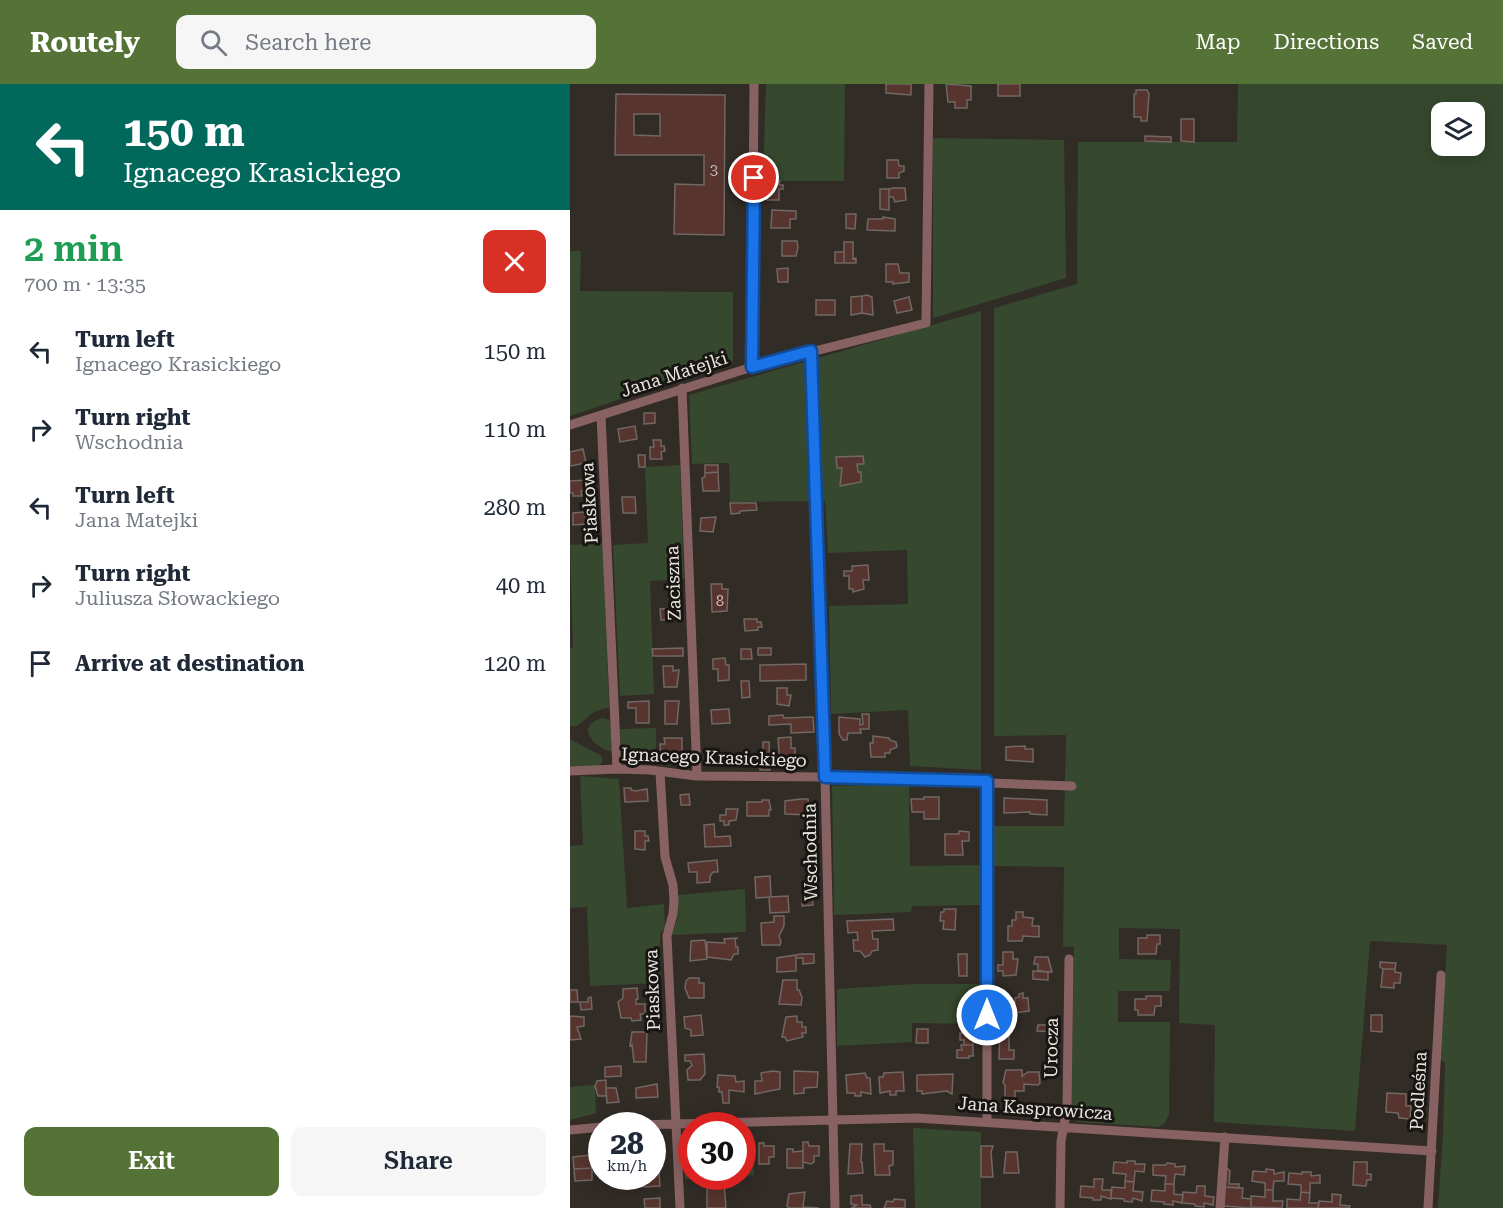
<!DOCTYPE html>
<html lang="en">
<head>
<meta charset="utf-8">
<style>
	body { margin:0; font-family:"Roboto Serif",serif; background:#f6f6f7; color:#1f2937; height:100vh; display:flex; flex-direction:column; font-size:22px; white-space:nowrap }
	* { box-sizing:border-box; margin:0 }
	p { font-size:20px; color:#747a83 }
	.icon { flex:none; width:33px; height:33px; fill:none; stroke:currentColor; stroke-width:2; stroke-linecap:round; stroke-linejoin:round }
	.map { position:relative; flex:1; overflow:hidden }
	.details { display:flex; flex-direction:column; background:#fff; width:570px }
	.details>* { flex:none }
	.top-card { background:#00695c; color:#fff; overflow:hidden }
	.controls { position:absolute; left:861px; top:18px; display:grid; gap:12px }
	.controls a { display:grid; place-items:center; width:54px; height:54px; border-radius:12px; background:#fff; box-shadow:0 3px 15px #0003; font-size:30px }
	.speed { position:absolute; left:18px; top:1028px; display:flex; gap:12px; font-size:30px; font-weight:700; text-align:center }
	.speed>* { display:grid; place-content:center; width:78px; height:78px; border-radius:50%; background:#fff; box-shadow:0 3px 15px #0003; line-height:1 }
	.speed small { font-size:15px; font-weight:400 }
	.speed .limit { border:9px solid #d22; background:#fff; color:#111 }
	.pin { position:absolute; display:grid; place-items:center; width:51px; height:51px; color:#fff; margin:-26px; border:3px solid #fff; border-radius:50%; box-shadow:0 2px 6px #0007 }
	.me { position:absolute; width:66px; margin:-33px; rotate:0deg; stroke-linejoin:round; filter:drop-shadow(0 0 4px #0008) }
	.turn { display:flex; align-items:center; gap:21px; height:126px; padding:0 24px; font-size:27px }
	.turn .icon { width:78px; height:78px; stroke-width:2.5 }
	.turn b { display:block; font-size:42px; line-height:51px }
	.round { display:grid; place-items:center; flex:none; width:63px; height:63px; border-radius:12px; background:#f6f6f7 }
	.summary { display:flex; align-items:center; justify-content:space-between; height:102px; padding:0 24px }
	h1 { font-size:36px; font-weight:600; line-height:45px; color:#1e9e55 }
	.cta { display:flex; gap:12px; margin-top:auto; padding:12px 24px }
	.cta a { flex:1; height:69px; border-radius:12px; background:#557237; color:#fff; font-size:24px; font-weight:600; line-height:69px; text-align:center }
	.cta a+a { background:#f6f6f7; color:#1f2937 }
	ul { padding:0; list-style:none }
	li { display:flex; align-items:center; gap:18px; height:78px; padding:0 24px }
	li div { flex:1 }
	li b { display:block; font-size:22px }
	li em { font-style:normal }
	header { display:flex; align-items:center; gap:36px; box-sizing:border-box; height:84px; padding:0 30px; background:#557237; color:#fff }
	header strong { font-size:28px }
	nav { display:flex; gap:33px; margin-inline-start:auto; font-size:21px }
	.search { width:420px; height:54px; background:#f6f6f7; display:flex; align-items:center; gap:15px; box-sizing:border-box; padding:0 21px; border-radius:12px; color:#747a83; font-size:22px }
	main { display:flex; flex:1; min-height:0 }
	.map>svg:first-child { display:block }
	.green { fill:#36482e; fill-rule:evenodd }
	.building { fill:#57352e; stroke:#716764; stroke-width:1.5; fill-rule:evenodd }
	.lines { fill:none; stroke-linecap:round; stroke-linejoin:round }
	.minor { stroke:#886262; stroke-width:9 }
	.route-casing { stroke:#114b97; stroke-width:15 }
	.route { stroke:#1a73e8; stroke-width:10 }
	.labels { text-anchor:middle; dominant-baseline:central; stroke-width:6; stroke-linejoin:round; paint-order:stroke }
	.number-label { font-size:15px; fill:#c4b9b4 }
	.street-label { font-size:18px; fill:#e9e5e1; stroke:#181513 }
</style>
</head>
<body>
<header>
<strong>Routely</strong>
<div class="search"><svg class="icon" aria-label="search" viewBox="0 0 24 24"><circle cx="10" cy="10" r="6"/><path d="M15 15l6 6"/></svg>Search here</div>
<nav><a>Map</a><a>Directions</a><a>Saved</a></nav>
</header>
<main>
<section class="details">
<div class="top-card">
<div class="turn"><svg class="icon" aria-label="left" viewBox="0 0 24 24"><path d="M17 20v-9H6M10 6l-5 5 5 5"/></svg><div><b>150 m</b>Ignacego Krasickiego</div></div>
</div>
<div class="summary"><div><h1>2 min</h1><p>700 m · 13:35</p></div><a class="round" style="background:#d93025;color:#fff"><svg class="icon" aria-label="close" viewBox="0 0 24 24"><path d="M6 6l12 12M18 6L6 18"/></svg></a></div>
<ul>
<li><svg class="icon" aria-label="left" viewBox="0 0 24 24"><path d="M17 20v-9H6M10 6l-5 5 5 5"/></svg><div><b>Turn left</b><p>Ignacego Krasickiego</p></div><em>150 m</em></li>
<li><svg class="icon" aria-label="right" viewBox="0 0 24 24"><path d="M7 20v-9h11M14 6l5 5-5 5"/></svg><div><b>Turn right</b><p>Wschodnia</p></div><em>110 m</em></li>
<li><svg class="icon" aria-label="left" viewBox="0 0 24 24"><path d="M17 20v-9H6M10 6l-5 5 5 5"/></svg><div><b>Turn left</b><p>Jana Matejki</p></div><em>280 m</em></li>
<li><svg class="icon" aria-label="right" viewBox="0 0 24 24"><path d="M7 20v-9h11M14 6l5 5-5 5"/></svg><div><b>Turn right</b><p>Juliusza Słowackiego</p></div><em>40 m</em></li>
<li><svg class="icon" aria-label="arrive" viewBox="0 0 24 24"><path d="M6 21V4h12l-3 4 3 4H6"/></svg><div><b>Arrive at destination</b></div><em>120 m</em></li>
</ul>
<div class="cta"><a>Exit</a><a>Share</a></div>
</section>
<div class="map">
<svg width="933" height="1124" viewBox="0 0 933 1124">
	<rect width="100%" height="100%" fill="#322c27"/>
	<path class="green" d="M196 0H275L274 97H193Z
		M668 0H933V1124H868L873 1051 875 978 870 976 877 861 800 857 785 1047 644 1038 645 941 609 939 610 845 549 844V875L601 876 600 907H548V938H600L599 1030 595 1039 588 1043 507 1038 501 1030 504 863 493 862 494 783 423 782 424 742H494L496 651 424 652V224L507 200 508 58H667ZM872 28H904V62H872Z
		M363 54 494 56 496 194 363 234Z
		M0 167H11L10 207 163 208V277L0 332Z
		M411 227V686L340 682 338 626 261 630 259 522 338 520 337 466 258 469 255 417 160 418 159 379 122 380 119 311Z
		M110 381 114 495 80 497 84 610 50 612 43 461 78 459 75 383Z
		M33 459 39 623 24 628 7 642H0V564L3 563 0 461Z
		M33 634 40 636 42 668C23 663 4 641 33 634Z
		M86 644V680L52 677 50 645Z
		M0 655 30 671 33 676 30 682 0 683Z
		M10 692 49 695 57 824 94 820 95 844 90 849 91 899 20 902 17 823 0 824V762L13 761Z
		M339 700 340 782 411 781V821L342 822 341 828 264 831 262 702Z
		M175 805 176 848 102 851 108 833V811Z
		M342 900H410V940L342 939V958L267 962V905Z
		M25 1001 26 1029 0 1036V1003Z
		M343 1044 411 1048V1124H345Z
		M173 1053H182L184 1091 173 1092Z
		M113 1054H121L122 1092H165L115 1095Z"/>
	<path class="building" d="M316 0H341V11L316 9Z
		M376 0 401 2V16H397V24H385V18H378Z
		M428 0H450V12H428Z
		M566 6H577L579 10 577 37H571V33H564V10H566Z
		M46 10 155 11 154 151 104 150 105 100 134 101V71H45ZM64 30H90V52L64 51Z
		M611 35H624V58L611 57Z
		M575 52 601 53V58L575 57Z
		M317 76H328L329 82H334V87L329 89V94H317Z
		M201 97H210L209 101H213V105H209V116H197L198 104H201Z
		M323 104H335L336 116 325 118 323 113H319V105Z
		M310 105H319V126L310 125Z
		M202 126 226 127V135H220V144H201Z
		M276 130H286L285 145 276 144Z
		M313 133 325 135V147L297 146 298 135H313Z
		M212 157H227L228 164 226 172H212Z
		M274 158H283V175L286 174V179H274Z
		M265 168H274V179H265Z
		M316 180H328L330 189H339V198L323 200V198H316Z
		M218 184V198H208L207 185Z
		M297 211 302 213 303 231 292 229V212Z
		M292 212V229L281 231V213Z
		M339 213 342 226 327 229 324 217Z
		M246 216H265V231H246Z
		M74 329H85V339L74 340Z
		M65 342 67 355 50 358 48 345Z
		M83 356H91V362H94L95 367 91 368 92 375H80V363H84Z
		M13 365 16 379 0 382V368Z
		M68 371H75V383H69Z
		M293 372 294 380H287L288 388H291V398L270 402 272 384H267L266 373Z
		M135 381H148V388L135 389Z
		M148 388 149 407H133L132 394 135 393V389Z
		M17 396 18 407H11L12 412H3V409H0V397Z
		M52 413H65L66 429H53Z
		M160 419H186L187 426 170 427V429L161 430Z
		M15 428 16 440 3 441V429Z
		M146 433 143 448 130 447 131 434Z
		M298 481 299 496H293L294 505 283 508V505H279V492H274V487H282V482Z
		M141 500H152V505H158L157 527 142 528Z
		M102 524 103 536H91L90 525Z
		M174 535H187V538H191L192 543H188V546L175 547Z
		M113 564V572H83L82 565Z
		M188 564H201V571H188Z
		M171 565H181L182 575H171Z
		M155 574 156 581H159V596L148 597V585H143V575Z
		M236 580V596L190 597V581Z
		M93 582H103V587L109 586 107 603H94Z
		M171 597H179L180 613 172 614Z
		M207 604H217V611H221L219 622 207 620Z
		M79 617V639H66V624H58V618Z
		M95 617H109L107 640H95Z
		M159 625 160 639 142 640 141 626Z
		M292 630H299V645H290L291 649H278L277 656H273L269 650V633L290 635V641L293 640Z
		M213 631 214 634 243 633 244 648 221 649V640L199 641V632Z
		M303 652 319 654 320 656 326 658 327 663 320 666V669H315V673H301L300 659H303Z
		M221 653V664H225V681L210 682 208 654Z
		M94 654H112V669L91 671 90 660H95Z
		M193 658H199L200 686H190L189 666H193Z
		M455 662V665H463V678L436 676V663Z
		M54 704H61V706L66 707 77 705 78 717 55 718Z
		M119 710 120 721H111L110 711Z
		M354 713H369V735H354V728H342L341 715H354Z
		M434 714 477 716V731L460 730V728L434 729Z
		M231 715H238L239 731 215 730V717Z
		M192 716H199L201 726H199V732H177V718H192Z
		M156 725H168L166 736 159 737V741H154V737H150V731H156Z
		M144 740 145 753 160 752 161 762 135 763 134 741Z
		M65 747H75V752H78L79 757H75V766L65 765Z
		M389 747 399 748V757H392L393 771H375V750H389Z
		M147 776 148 788H143L140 792V798L127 799V788H119L118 779Z
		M200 792 201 813 186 814 185 793Z
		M218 812 219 828 200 829 199 813Z
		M232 812H242L243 821 232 822Z
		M374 825H386L385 846 373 845 374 837H370L371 828H374Z
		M446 828H453V833L463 834 462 842H469V853L453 852 452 857H438V842H442V836H446Z
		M204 832H214V842L209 852 211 858 210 861H192L191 839 204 838Z
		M323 835 324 846 302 847 303 855H308V866L302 867 300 871 295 873 290 867H284L283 856H288L287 848 278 849 277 837Z
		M577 851H590V860H587L586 870H568V854H577Z
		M168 854 165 855 166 863H168V870H164L161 876 137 873V858L155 859 154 855Z
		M135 856 137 875 120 877 121 857Z
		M433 868H443V875H448L446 891 433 892V887H428V881H433Z
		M230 870H244V879L233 880V874H226V871Z
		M388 870H397V892H389Z
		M226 871V887L207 888V874Z
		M465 873H478L482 888 468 887V880H464Z
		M810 878 826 879 825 885H813L810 883Z
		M813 885H825V888L831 889 830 899H824V904L811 903Z
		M463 887 478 888V896L463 895Z
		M119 894H129V899H134V914H119L115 904 116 897Z
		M213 896H227V906H229L232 913 231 921 209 920Z
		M67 904 68 915H66V920H75V930H70L71 936 62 937 61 934H51L48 918 53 914V905Z
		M0 906H7L8 918H0Z
		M453 909V914H458L459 927 444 929 445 914 449 913V910Z
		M576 912H591V922H585L584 931H568V926H565V915H576Z
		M21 913 22 925 11 926 10 918H18V914Z
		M428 925 438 926 437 933H434V936H428Z
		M131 931 133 951 121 952V946L115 944 114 933Z
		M801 931H812V948L801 947Z
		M0 932 14 933V942L7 943 11 955 0 956Z
		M227 932V938H232V943H236V949H232L233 953 217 957 215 953H212L216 933Z
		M468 941H486V948L467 947Z
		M347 945H358V959H346Z
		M62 948H77L76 978H64L62 961 60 962Z
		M390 949H403V961H394V956H390Z
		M430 949H439V966H444V975H429Z
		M391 961H403V972H399V974H387V966H392Z
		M134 970 135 990 130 996H118L117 986 122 981 120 977H115V971Z
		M51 982V992L35 993V983Z
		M436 986H452V992L458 988H469L470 999 468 1001 454 1000V1007H445V1017H435V1001L433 998Z
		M203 987 210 988V1005L185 1010V997H192L191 989Z
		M224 987 248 988 247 1003 234 1004V1009L224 1010Z
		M333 988 334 1007H326V1011H320V1007L310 1009 309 993H313L314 989Z
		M295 989 297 994H300L301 1010 291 1008V1012H285V1009H277L276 991Z
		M383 990 382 1010 377 1007 352 1010V1007H347V991Z
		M148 991 165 992 166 998 174 997V1008L159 1006V1019H153L152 1008H149V1003H147Z
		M36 996V1012H28L25 1002 27 997Z
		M87 1000 88 1013 66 1014V1004Z
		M36 1004H46L49 1018 37 1019Z
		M817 1009 836 1010V1022H841L840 1035 829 1034 828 1029 816 1028Z
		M233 1058H238L239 1062H249V1072H244V1078L241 1080 233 1078Z
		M189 1059H194V1062H204V1073H199V1080H189Z
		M280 1060H292L291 1078H292L293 1089 278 1090Z
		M304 1060H314V1067H323V1081L319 1082 320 1091H305Z
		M411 1062H423L421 1068 423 1093H411Z
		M217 1065H223V1068L233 1067V1084H217Z
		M436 1068H447L449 1089H434Z
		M21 1071 22 1084 4 1085 3 1073Z
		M557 1077H565V1080H575L574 1088 565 1087 564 1098 555 1097 556 1090 543 1089 544 1078 557 1079Z
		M784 1078H797V1090H801V1096H797L796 1102 783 1101Z
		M597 1079 605 1080V1083L615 1082 614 1091 605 1090 604 1100H595L596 1092 583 1091V1081H596Z
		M22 1084V1096L5 1097 4 1085Z
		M657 1084 660 1087 659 1100H669V1104L655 1103Z
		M696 1085 704 1086V1090L714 1088V1097H704L703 1106H695V1099L682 1097 683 1087 696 1088Z
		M82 1088H89L90 1102 74 1103 73 1092H82Z
		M732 1088H741V1092L750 1091V1099H740V1109L731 1108V1101L718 1100 719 1089 732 1090Z
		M524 1095H533L532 1106H541V1115L531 1112V1116H523V1114L510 1113 511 1102 524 1103Z
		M555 1097 564 1098 563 1107 573 1108 572 1117 563 1114 562 1118 554 1117V1115L541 1114 542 1103 555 1104Z
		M137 1098H154L156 1124H137Z
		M595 1100H604V1110L613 1111 612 1119 603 1117V1121L594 1120V1118L581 1117 582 1106 595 1107Z
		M627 1102H635V1112L644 1113 643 1121 634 1119V1123L625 1122V1120L612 1119 613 1108 626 1109Z
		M655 1103 673 1104 672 1114 681 1115V1124L654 1122Z
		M695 1106H703V1117H713L712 1124 681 1123V1112L695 1113Z
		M235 1108 233 1123 249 1124H219L217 1122 219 1110Z
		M731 1108 740 1109 739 1119H749L748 1124H717V1115L730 1116Z
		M762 1110 771 1111 770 1121 780 1122 779 1124H748L749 1117 762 1118Z
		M292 1111V1121H300L301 1124H281L287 1121 281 1120V1112Z
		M90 1114V1124H75L74 1115Z
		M324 1115 335 1116V1124H314L317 1117 323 1118Z"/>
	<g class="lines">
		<path class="minor" d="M241 267 255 693 265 1124
			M182 283 184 0
			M112 304 127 692
			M31 331 47 685
			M0 341 182 283 356 239 359 0
			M0 687 47 685 80 686 127 692 255 693 502 702
			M90 688 95 773 103 801 104 817 103 830 97 852 110 1124
			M417 697V1037
			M66 1041 346 1034 862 1067
			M0 1046 32 1043
			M490 1124 491 1057 497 1025 499 875
			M650 1124 655 1053
			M858 1124 871 891"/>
	</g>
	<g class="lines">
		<g class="route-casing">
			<path id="route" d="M184 94 182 283 241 267 255 693 417 697V931"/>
		</g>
		<use href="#route" class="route"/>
	</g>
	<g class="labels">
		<g class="number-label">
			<text x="144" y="86">3</text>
			<text x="150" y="517">8</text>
		</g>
		<g class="street-label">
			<text transform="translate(104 290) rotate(-18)">Jana Matejki</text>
			<text transform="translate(19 419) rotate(-93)">Piaskowa</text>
			<text transform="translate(103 499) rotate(-92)">Zaciszna</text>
			<text transform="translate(144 673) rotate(2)">Ignacego Krasickiego</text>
			<text transform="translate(240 768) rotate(-91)">Wschodnia</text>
			<text transform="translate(82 906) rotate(-92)">Piaskowa</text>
			<text transform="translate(481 964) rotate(-89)">Urocza</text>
			<text transform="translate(848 1007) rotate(-87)">Podleśna</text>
			<text transform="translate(465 1024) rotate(4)">Jana Kasprowicza</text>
		</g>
	</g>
</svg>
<div class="controls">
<a><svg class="icon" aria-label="layers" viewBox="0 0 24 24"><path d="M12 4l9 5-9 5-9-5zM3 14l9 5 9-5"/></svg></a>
</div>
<div class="speed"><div>28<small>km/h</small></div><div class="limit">30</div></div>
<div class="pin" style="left:184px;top:94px;background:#d93025"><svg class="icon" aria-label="arrive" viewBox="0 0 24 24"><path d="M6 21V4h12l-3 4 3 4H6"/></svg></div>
<svg class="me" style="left:417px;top:931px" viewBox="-20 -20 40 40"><circle r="17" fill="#1a73e8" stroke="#fff" stroke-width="3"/><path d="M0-11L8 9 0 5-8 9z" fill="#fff"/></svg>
</div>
</main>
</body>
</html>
